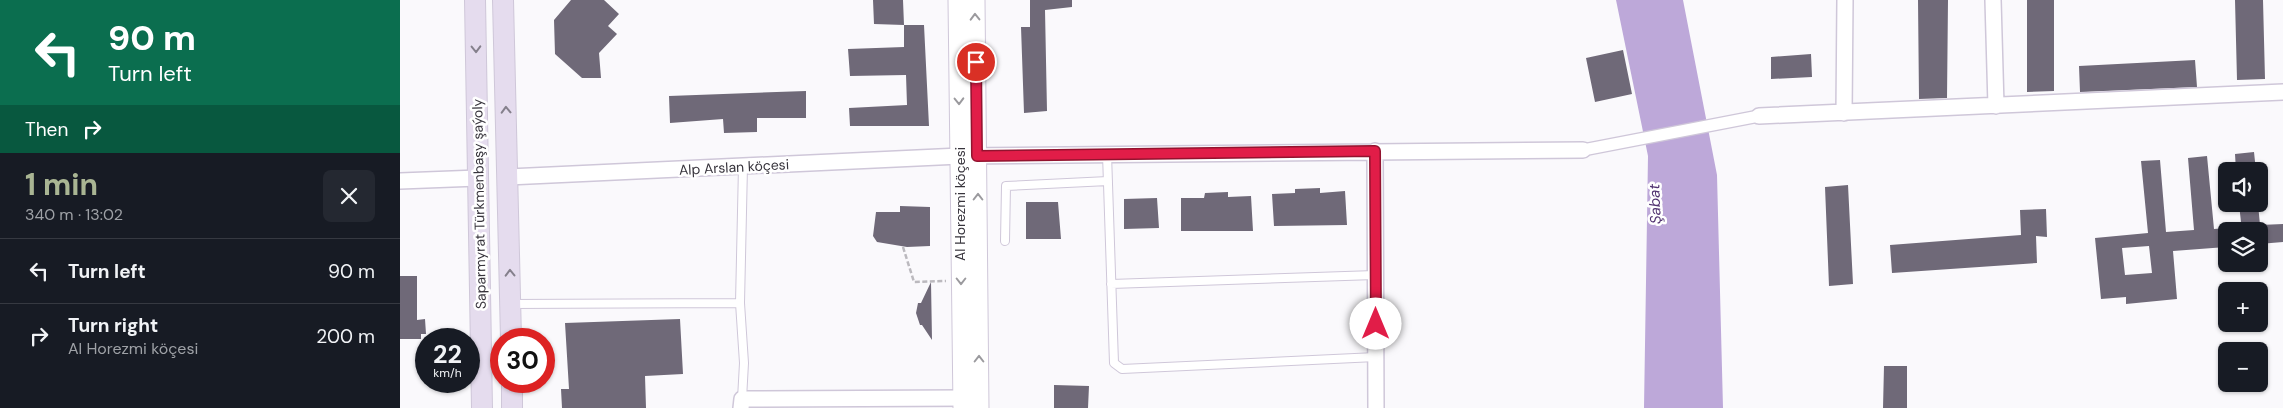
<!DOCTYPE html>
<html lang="en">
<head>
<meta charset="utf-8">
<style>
	body { margin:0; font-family:"DM Sans",sans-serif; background:#242831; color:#f1f3f6; height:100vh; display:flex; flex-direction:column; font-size:19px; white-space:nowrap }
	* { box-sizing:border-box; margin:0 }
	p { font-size:16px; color:#9ea1a6 }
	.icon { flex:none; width:28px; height:28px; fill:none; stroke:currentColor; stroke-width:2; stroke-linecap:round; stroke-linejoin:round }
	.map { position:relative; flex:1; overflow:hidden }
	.drawer { display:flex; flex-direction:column; background:#171b24; width:400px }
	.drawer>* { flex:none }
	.banner { background:#0b6e4f; color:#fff; overflow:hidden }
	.fabs { position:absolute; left:1818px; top:162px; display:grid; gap:10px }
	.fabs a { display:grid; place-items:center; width:50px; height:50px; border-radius:8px; background:#171b24; box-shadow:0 1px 4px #0004; font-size:25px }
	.speed { position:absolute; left:15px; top:328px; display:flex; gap:10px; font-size:25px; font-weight:700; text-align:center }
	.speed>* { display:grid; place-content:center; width:65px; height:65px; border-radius:50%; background:#171b24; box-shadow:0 1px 4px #0004; line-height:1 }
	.speed small { font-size:12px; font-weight:400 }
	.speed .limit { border:8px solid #d22; background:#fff; color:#111 }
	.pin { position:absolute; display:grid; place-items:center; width:42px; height:42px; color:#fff; margin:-21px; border:2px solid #fff; border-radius:50%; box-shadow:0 1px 5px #0007 }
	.me { position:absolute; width:55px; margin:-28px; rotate:0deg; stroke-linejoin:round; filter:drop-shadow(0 0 4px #0008) }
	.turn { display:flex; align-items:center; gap:18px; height:105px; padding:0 25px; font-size:22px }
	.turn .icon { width:65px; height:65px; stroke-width:2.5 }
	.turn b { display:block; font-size:35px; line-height:42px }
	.then { display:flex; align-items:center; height:48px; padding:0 25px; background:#0003; gap:10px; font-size:19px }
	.round { display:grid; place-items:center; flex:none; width:52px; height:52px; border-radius:8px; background:#242831 }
	.head { display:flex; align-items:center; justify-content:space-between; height:85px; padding:0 25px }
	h1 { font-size:30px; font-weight:700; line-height:38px; color:#a9b593 }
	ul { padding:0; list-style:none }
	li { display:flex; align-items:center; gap:15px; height:65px; padding:0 25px; border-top:1px solid #363941 }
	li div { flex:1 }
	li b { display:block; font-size:19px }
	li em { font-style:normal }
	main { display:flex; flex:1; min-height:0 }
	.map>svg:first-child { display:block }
	.water { fill:#bda8d9 }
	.building { fill:#6f6978; fill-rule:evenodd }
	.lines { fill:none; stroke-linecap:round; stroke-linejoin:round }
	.service-casing { stroke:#cfc7d9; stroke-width:10 }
	.pedestrian-casing { stroke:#cfc7d9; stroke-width:14 }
	.minor-casing { stroke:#cfc7d9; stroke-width:18 }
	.tertiary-casing { stroke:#cfc7d9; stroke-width:21 }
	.secondary-casing { stroke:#cfc7d9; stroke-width:22 }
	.path { stroke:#bbb9be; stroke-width:2.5; stroke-dasharray:5 2.5; stroke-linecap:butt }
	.service { stroke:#fff; stroke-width:8 }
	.pedestrian { stroke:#fff; stroke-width:11 }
	.minor { stroke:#fff; stroke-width:15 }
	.tertiary { stroke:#fff; stroke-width:19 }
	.secondary { stroke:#e5dcee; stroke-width:20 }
	.oneway { stroke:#9b9a9e }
	.oneway2 { stroke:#85808c }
	.route-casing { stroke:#92132f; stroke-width:12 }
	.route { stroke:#e11d48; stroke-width:9 }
	.labels { text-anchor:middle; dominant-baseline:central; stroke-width:5; stroke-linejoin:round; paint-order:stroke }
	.street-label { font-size:14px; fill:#37343c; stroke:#fff }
	.water-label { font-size:15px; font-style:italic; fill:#533572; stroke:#fff }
</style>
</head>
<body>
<main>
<section class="drawer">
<div class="banner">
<div class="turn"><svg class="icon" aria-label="left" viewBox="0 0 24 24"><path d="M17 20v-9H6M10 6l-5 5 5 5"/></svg><div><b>90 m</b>Turn left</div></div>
<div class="then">Then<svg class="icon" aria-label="right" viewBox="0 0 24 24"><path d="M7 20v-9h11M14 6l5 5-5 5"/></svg></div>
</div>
<div class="head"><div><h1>1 min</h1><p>340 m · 13:02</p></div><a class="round"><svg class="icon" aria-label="close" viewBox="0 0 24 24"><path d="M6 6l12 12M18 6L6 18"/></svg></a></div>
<ul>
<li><svg class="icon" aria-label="left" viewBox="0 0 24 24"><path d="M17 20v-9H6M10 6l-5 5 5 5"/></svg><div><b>Turn left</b></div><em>90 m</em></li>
<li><svg class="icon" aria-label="right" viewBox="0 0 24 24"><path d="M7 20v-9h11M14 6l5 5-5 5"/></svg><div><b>Turn right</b><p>Al Horezmi köçesi</p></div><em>200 m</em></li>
</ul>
</section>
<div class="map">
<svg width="1883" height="408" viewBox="0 0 1883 408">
	<rect width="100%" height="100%" fill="#faf9fc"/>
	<path class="water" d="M1216 0H1283L1317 175 1323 408H1244L1248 156Z"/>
	<path class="building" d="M171 0H204L219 14 208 26 217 34 199 53 201 78H182L155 54 154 20Z
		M473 0H503L504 25 474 24Z
		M630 0H672V7L645 10 647 111 624 113 621 27H630Z
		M1518 0H1548L1547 98 1519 99Z
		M1627 0H1654V91L1627 92Z
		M1835 0H1863L1865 79 1837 80Z
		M504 25H524L529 126H450L449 108 507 105 506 75 450 76 448 49 504 47Z
		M1223 50 1232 94 1195 102 1186 58Z
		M1411 54 1412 77 1371 79V57Z
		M1795 60 1797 87 1680 92 1679 66Z
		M406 91V118H357V132L324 133 323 119 270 123 269 96Z
		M1854 152 1856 171H1836L1835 154Z
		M1807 156 1814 229 1826 228V247L1773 251 1777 299 1726 304V297L1701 299 1695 238 1748 233 1741 161 1760 160 1766 232 1794 230 1788 158ZM1749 246 1752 273 1725 275 1722 248Z
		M1448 185 1453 284 1429 286 1425 187Z
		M920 188V193L945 191 947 225 874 226 872 194 895 193V189Z
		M828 192V197L851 196 853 231H781V198H804L805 193Z
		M757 198 759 228 724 229V199Z
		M626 202H658L661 239H626Z
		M1839 204H1858L1860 225 1883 224V242L1859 244V231H1842Z
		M500 206 530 207V246L507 247 477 242 473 236 476 212H500Z
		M1646 209 1647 237 1636 236 1637 263 1492 273 1490 245 1621 235 1620 210Z
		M0 276H17V320L25 319 26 334H21V339H0Z
		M531 282 532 340 522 325H520L516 313 518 303H521Z
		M280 319 283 374 245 376 246 408H162L161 389H169L165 323Z
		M1484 366H1507V408H1483Z
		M654 385 689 386 688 408H654Z"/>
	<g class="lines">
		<g class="service-casing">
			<path id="service" d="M707 154 714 363 722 369 976 357
				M605 241 606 186 708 181
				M711 284 975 275
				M340 303 344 363 342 399
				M110 304 340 303 343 166"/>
		</g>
		<g class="pedestrian-casing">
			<path id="pedestrian" d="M1183 150 1359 116"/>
		</g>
		<g class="minor-casing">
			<path id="minor" d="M1593 0 1596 106
				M1444 113 1445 0
				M1359 116 1883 92
				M975 151 976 408
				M108 177 560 156 1183 150
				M0 181 78 178
				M341 408 342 399 563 398"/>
		</g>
		<g class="tertiary-casing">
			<path id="tertiary" d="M558 0 563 408
				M575 0 579 408"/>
		</g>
		<g class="secondary-casing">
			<path id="secondary" d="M75 0 82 408
				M103 0 111 339
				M112 381V408"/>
		</g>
		<path class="path" d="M503 247 514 282 546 281"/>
		<use href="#service" class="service"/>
		<use href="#pedestrian" class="pedestrian"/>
		<use href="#minor" class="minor"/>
		<use href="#tertiary" class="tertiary"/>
		<use href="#secondary" class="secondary"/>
	</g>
	<defs><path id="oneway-chevron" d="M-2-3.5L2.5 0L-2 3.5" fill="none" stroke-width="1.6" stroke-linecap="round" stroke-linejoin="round" transform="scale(1.25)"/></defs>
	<g class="oneway">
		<use href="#oneway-chevron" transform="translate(575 17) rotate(-91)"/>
		<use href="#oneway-chevron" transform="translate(559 101) rotate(89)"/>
		<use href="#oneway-chevron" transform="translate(578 197) rotate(-90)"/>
		<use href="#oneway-chevron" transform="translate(561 281) rotate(90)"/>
		<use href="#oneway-chevron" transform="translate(579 359) rotate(-90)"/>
	</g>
	<g class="oneway2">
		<use href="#oneway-chevron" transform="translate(76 49) rotate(89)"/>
		<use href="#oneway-chevron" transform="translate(106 110) rotate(-92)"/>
		<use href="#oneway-chevron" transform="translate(110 273) rotate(-91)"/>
	</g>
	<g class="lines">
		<g class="route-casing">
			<path id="route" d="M576 62 577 156 975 151 976 324"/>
		</g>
		<use href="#route" class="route"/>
	</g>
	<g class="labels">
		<g class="street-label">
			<text transform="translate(334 167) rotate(-3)">Alp Arslan köçesi</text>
			<text transform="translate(79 204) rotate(-91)">Saparmyrat Türkmenbaşy şaýoly</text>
			<text transform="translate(560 204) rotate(-90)">Al Horezmi köçesi</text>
		</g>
		<g class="water-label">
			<text transform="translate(1255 204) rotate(-92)">Şabat</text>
		</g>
	</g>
</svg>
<div class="fabs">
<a><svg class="icon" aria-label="sound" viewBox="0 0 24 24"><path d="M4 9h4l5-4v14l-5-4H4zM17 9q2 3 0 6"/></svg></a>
<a><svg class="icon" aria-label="layers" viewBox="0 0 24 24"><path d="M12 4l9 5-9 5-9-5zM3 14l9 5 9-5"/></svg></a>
<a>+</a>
<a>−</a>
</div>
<div class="speed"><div>22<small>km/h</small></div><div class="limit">30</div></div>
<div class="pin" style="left:576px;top:62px;background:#d93025"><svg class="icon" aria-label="arrive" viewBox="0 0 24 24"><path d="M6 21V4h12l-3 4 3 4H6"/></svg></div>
<svg class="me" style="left:976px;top:324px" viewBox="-20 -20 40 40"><circle r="19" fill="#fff"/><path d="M0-13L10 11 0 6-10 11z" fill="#e11d48"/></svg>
</div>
</main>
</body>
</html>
